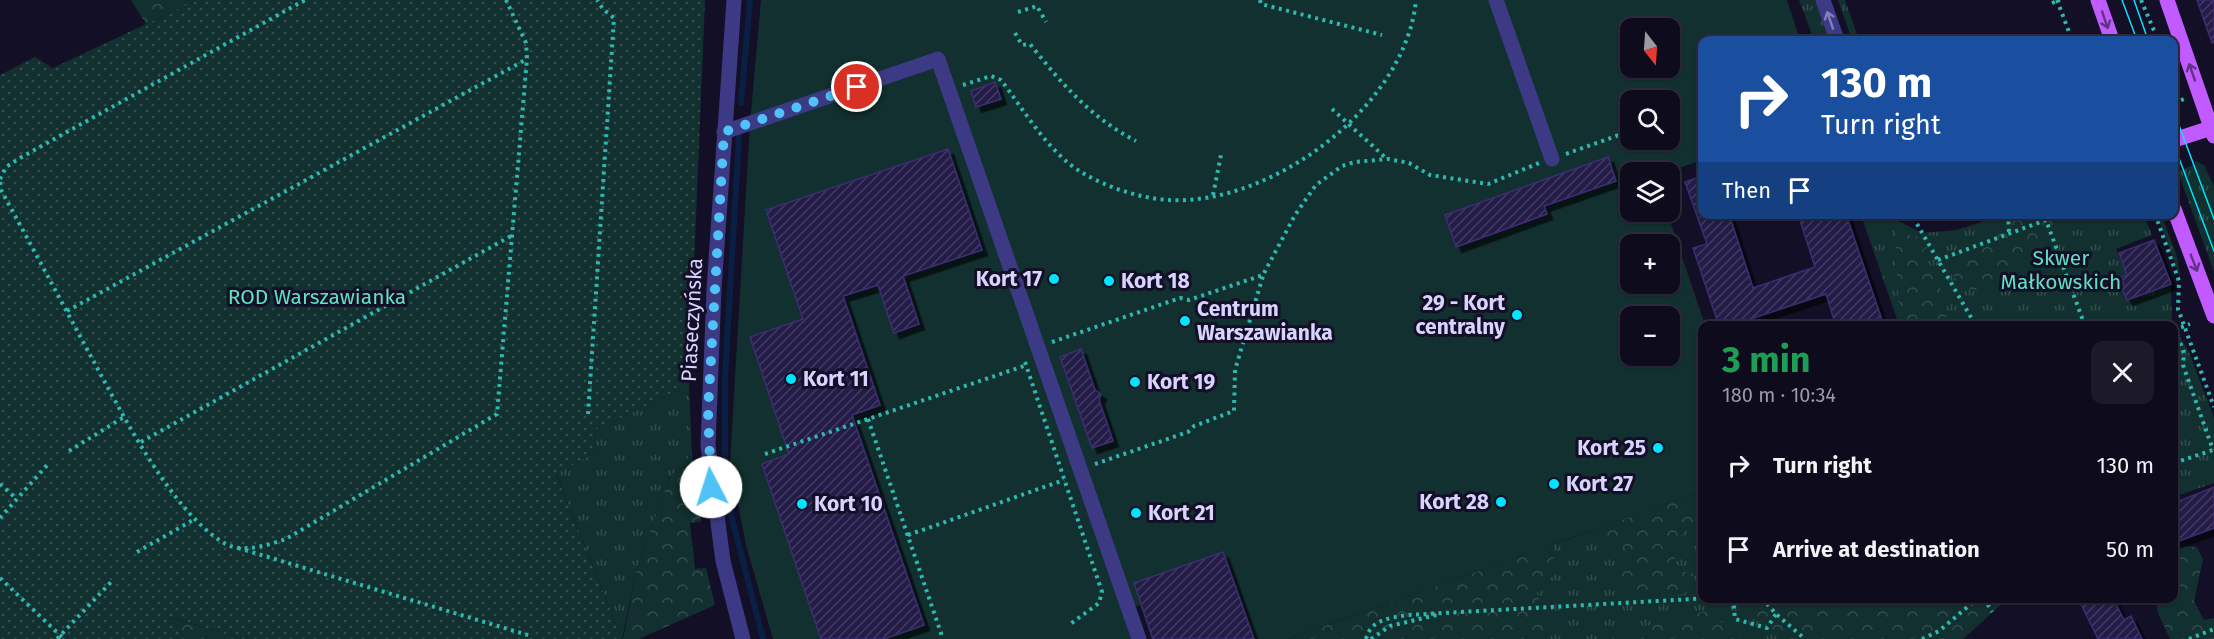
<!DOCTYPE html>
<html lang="en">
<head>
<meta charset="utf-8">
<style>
	body { margin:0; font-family:"Fira Sans",sans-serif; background:#1c1929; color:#f1f3f6; height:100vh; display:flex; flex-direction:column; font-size:22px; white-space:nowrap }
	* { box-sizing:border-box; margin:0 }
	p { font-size:20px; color:#9b9ba3 }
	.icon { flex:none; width:33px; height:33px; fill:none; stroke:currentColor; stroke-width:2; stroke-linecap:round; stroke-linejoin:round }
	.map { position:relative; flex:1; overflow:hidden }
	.sheet { position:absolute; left:1698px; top:321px; width:480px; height:282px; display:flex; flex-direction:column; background:#0e0b1c; border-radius:12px; box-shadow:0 2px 4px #0004,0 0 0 2px #2e2b3b }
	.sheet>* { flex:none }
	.banner { position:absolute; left:1698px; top:36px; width:480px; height:183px; border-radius:12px; box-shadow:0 2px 4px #0004,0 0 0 2px #2e2b3b; background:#1a4fa0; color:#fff; overflow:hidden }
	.needle { width:39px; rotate:163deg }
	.controls { position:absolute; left:1620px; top:18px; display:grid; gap:12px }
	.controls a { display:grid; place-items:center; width:60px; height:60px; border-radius:12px; background:#0e0b1c; box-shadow:0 2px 4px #0004,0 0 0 2px #2e2b3b; font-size:30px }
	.pin { position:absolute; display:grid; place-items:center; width:51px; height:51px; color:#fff; margin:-26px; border:3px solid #fff; border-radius:50%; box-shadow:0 2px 6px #0007 }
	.me { position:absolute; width:66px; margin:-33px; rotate:355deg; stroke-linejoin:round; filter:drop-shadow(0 0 4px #0008) }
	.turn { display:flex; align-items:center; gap:21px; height:126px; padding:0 24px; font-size:27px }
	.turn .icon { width:78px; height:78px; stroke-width:2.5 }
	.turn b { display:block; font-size:42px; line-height:51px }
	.then { display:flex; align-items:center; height:57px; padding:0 24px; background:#0003; gap:12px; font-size:22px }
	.round { display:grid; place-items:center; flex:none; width:63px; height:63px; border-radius:12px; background:#1c1929 }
	.headline { display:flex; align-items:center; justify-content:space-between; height:102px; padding:0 24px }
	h1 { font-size:36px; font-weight:700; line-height:45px; color:#1e9e55 }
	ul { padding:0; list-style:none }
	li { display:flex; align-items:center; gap:18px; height:84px; padding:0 24px }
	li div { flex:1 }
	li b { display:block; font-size:22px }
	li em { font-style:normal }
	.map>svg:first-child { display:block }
	.grass { fill:url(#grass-tufts) }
	.forest { fill:url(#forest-crowns) }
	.garden { fill:url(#garden-dots) }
	.pitch { fill:#12302f; fill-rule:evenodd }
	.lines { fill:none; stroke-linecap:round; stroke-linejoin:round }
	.stream { stroke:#0a1f44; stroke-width:6 }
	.building { fill:url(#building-hatch); stroke:#3b2d73; stroke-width:1.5; filter:url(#shadow) }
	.path { stroke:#2fb8b0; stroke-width:4; stroke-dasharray:3 4.5; stroke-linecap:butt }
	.minor { stroke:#3d3a85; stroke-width:15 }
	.major { stroke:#c25bff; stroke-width:15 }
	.tram { stroke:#00e5ff; stroke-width:1.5 }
	.oneway { stroke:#837fbc }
	.oneway2 { stroke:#623188 }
	.route { stroke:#4fc3f7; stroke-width:10; stroke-dasharray:0 18 }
	.poi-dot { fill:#00e5ff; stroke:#130f26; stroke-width:2 }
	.labels { text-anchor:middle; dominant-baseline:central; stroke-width:6; stroke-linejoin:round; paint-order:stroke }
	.park-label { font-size:21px; fill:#5fe0c0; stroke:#130f26 }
	.poi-label { font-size:21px; font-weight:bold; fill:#d9d4ff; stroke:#130f26; text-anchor:start }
	.street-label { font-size:21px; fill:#d9d4ff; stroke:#130f26 }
</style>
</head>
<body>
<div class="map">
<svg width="2214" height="639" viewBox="0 0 2214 639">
	<defs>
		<pattern id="grass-tufts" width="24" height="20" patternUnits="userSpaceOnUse" patternTransform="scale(1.5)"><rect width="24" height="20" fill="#12302f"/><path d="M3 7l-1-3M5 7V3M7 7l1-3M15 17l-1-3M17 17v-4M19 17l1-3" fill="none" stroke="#344d4e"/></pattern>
		<pattern id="forest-crowns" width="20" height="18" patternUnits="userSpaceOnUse" patternTransform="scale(1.5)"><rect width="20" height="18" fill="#12302f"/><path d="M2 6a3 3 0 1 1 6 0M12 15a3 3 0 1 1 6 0" fill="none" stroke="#344d4e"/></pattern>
		<pattern id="garden-dots" width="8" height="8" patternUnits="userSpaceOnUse" patternTransform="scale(1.5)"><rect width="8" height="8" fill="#12302f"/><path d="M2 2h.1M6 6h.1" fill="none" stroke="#344d4e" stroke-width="1.8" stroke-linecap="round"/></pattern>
		<pattern id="building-hatch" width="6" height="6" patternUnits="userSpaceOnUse" patternTransform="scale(1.5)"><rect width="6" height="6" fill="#241b47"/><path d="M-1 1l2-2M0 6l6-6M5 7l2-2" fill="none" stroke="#433b63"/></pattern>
		<filter id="shadow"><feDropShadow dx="5.5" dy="5.5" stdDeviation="0" flood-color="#0009"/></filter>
	</defs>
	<rect width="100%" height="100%" fill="#130f26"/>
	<path class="grass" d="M1799 0H1816L1829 40H1814Z
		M1838 0H1845L1859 40H1852Z
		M2195 161 2204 165 2214 186V272L2178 172 2195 164Z
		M1861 215H1886L1922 233 1957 230 2002 215H2020L2023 222 2035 217V215H2144L2152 235 2116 249 2127 275 2121 277 2124 285 2122 286 2128 300 2171 284 2172 324 2189 352 2214 418V483L2174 497V326L1899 325Z
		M2157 215H2161L2177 256 2180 277Z
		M689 385 692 455 670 477 637 568 622 639 556 473 593 454 595 430Z
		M1702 491V598L2007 599 1963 639H1487L1435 587Z"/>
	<path class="forest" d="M131 0H197L146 24Z
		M2014 215H2018L2023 222 2035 217V215H2055L2059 225C2030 255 1983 327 1947 267L1949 261 1985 245 1982 234Z
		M1895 225 1910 235 1938 240 1923 250 1947 304 1945 325H1904L1898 300Z
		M692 455 701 522 690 523 695 569 706 568 715 605 639 639H623L637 568 670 477Z
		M1688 496 1698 519 1679 537 1674 558 1681 571 1694 574 1691 588 1683 594 1639 597 1617 579 1626 549 1591 531Z
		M1554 544 1553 576 1537 593 1550 639H1288Z
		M2174 545 2197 547 2203 559 2194 601 2204 620 2214 618V639H2170L2158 613 2155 599 2174 598Z
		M1752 598H2007V599L1963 639H1781L1767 622 1739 615 1738 605 1751 602Z
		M1707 611 1743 639H1611L1653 624Z
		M170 617 242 639H184Z"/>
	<path class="garden" d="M197 0H705L689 385 595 430 593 454 556 474 622 639H242L171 617 184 639H0V75L35 57 53 68Z"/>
	<path class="pitch" d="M761 0H1787L1800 40H1702V160L1668 172H1630V212H1667L1705 325 1702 326V491L1288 639H1152L1140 605 1122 611 1131 639H773L746 545 730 464 750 123ZM1630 28H1670V68H1630ZM1630 100H1670V140H1630ZM1630 244H1670V284H1630ZM1630 316H1670V356H1630Z"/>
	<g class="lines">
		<path class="stream" d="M741 103 750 0
			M739 136 725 377V467L729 507 763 639"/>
	</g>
	<path class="building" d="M2197 0H2214V42L2212 43Z
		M995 82 1001 99 976 107 971 91Z
		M948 149 982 250 903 276 919 324 894 333 878 285 843 296 880 405 852 415 924 625 884 639H821L762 464 789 454 750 337 803 319 766 210Z
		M1608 157 1616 181 1544 206 1547 214 1456 247 1445 215Z
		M1702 176V214H1729L1753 288 1815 267 1798 214H1846L1884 326H1836L1826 294 1729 326H1719L1693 248 1707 244 1685 182Z
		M2154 240 2171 284 2127 300 2121 286 2124 285 2121 277 2127 275 2119 253Z
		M1081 349 1095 390 1101 394 1099 400 1113 441 1092 448 1060 357Z
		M2214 487V528L2174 543V503Z
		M1223 552 1254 639H1153L1134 583Z
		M2078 598H2113L2124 620 2131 616 2142 639H2098Z"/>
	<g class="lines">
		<path class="path" d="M1260 0 1261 4 1382 35
			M2057 0 2072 40
			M2141 0 2158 40
			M2052 3 2060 0
			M1018 12 1037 6 1046 22
			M1015 33 1022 45 1030 44C1061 83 1091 118 1136 141
			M963 85 991 76 1001 80C1024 110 1048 152 1081 172 1106 187 1139 198 1168 200 1272 206 1406 106 1416 0
			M2174 85 2176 91
			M2174 103 2184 99
			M1332 109 1387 159
			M1566 154 1630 131
			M0 179 6 167 20 158 305 0
			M0 182 1 190C30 243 59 297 88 351 119 407 169 510 224 543 242 554 268 545 286 539L497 414 527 58 526 43 506 0
			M1213 195 1221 155
			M2008 214 2009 232
			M2155 214 2179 281 2178 309 2214 407
			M1917 224 1976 326
			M1938 260 2046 220 2085 326
			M67 311 527 59
			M2175 329 2184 353 2183 365 2213 450
			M2174 330 2190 324
			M1052 342 1180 298 1189 300 1263 275 1295 215 1316 185 1342 166 1355 162 1388 159 1409 163 1430 175 1488 184 1539 163
			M1025 362 1102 592 1099 603 1069 625
			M588 414 614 18 603 9 597 0
			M868 419 943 639
			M141 442 511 236
			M69 451 124 417
			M765 454 1024 366
			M2174 463 2213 450
			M1095 464 1188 432 1194 426 1234 411 1235 370 1263 276
			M0 484 17 499
			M0 518 49 463
			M908 535 1064 480
			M238 548 531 636
			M137 552 195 519
			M0 578 64 639
			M1733 598 1735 619 1767 628 1776 614
			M1762 598 1776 614 1805 639
			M1984 598 1992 612
			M57 639 112 581
			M1366 639C1371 619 1390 618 1408 615L1711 598
			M1371 639 1390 626 1441 614
			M1922 639 1939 631 1978 598
			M2189 639 2214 629"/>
		<path class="minor" d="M734 0 714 289 708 446 723 561 743 639
			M1496 0 1552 159
			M1823 0 1837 40
			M724 132 938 59 1139 639"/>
		<path class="major" d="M2098 0 2112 40
			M2167 0 2214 136
			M2174 140 2211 128
			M2174 209 2214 316"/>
		<path class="tram" d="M2122 0 2137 40
			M2134 0 2148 40
			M2174 112 2214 219
			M2174 145 2214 251"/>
	</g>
	<defs><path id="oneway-shaft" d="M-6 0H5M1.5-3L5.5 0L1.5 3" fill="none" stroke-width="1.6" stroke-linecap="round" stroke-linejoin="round" transform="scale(1.5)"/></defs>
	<use class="oneway" href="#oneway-shaft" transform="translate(1830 20) rotate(-109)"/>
	<g class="oneway2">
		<use href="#oneway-shaft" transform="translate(2105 20) rotate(71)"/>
		<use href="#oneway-shaft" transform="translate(2192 72) rotate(-109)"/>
		<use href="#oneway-shaft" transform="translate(2194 263) rotate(69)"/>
	</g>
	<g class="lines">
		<path class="route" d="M711 487 708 411 724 132 857 87"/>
	</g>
	<g class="poi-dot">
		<circle cx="1054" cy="279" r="6"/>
		<circle cx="1109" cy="281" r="6"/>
		<circle cx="1517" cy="315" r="6"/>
		<circle cx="1185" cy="321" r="6"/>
		<circle cx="791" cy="379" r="6"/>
		<circle cx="1135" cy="382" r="6"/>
		<circle cx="1658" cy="448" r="6"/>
		<circle cx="1554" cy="484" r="6"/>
		<circle cx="1501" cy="502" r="6"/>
		<circle cx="802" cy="504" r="6"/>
		<circle cx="1136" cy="513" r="6"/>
	</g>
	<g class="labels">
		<g class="park-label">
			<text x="2061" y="258">Skwer<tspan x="2061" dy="24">Małkowskich</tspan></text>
			<text x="317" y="297">ROD Warszawianka</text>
		</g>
		<g class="poi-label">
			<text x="1042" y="279" text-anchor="end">Kort 17</text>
			<text x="1121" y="281">Kort 18</text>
			<text x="1505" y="303" text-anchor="end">29 - Kort<tspan x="1505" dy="24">centralny</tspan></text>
			<text x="1197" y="309">Centrum<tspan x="1197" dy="24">Warszawianka</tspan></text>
			<text x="803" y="379">Kort 11</text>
			<text x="1147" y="382">Kort 19</text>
			<text x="1646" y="448" text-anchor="end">Kort 25</text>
			<text x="1566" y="484">Kort 27</text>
			<text x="1489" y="502" text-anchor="end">Kort 28</text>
			<text x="814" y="504">Kort 10</text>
			<text x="1148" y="513">Kort 21</text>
		</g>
		<g class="street-label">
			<text transform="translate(692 320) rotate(-87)">Piaseczyńska</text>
		</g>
	</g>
</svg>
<div class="controls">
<a><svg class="needle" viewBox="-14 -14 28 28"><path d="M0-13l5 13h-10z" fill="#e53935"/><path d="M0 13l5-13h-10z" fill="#9b9ba3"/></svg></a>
<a><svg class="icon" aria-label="search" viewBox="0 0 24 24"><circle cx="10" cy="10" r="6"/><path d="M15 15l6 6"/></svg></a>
<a><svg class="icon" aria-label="layers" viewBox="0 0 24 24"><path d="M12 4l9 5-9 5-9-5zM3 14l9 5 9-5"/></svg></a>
<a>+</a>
<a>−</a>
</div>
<div class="pin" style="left:857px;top:87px;background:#d93025"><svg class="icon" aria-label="arrive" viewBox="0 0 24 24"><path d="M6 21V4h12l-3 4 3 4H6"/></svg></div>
<svg class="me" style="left:711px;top:487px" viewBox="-20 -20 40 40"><circle r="19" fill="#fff"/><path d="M0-13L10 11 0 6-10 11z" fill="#4fc3f7"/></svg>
<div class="banner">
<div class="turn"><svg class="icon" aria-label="right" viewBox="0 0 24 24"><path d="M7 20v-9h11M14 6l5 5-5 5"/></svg><div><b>130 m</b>Turn right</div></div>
<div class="then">Then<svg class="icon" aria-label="arrive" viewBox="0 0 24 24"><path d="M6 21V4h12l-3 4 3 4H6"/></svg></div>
</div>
<section class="sheet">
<div class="headline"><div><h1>3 min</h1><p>180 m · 10:34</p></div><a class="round"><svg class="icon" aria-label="close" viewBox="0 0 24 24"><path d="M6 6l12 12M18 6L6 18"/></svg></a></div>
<ul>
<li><svg class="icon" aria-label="right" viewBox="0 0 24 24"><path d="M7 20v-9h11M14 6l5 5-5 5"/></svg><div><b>Turn right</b></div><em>130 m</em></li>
<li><svg class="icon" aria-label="arrive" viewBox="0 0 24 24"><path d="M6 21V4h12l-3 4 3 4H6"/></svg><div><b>Arrive at destination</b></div><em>50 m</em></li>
</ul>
</section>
</div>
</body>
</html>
